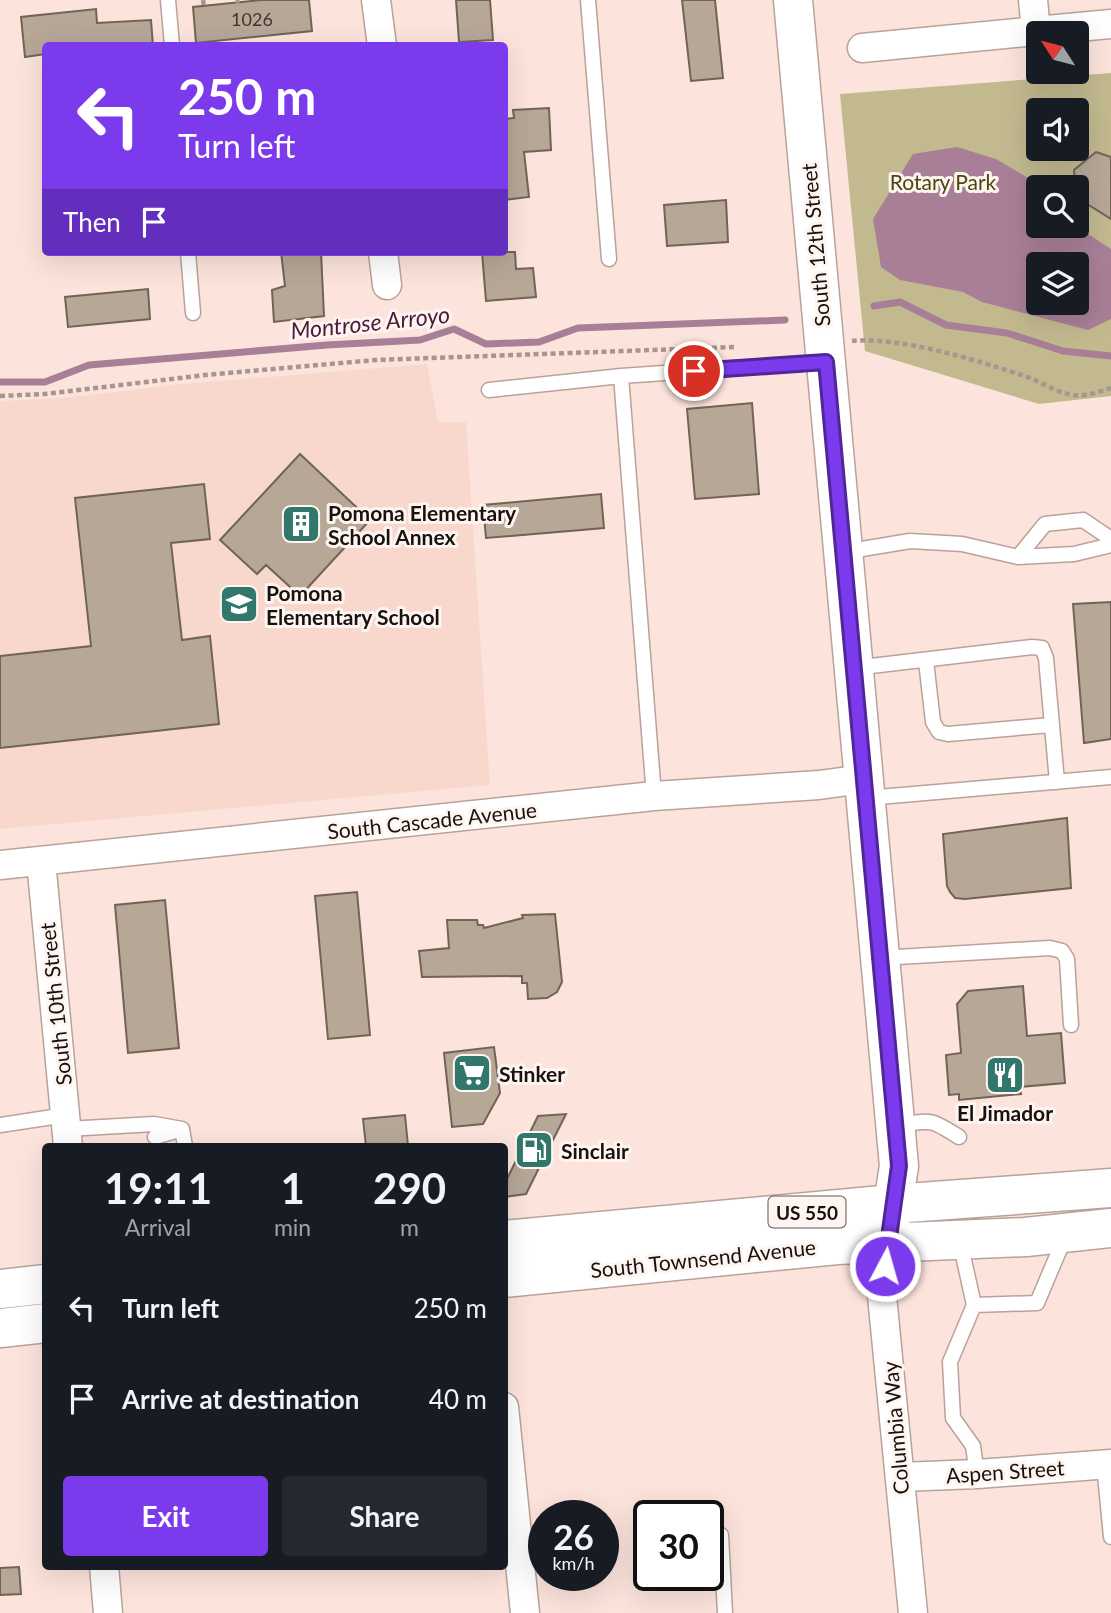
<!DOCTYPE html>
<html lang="en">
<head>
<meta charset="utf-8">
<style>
	body { margin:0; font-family:Lato,sans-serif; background:#242831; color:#f1f3f6; height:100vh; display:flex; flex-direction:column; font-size:26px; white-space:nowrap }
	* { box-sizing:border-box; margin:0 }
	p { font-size:23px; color:#9ea1a6 }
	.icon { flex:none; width:38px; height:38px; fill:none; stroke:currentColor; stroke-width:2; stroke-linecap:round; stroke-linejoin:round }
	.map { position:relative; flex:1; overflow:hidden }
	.sheet { position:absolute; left:42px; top:1143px; width:466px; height:427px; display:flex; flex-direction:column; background:#171b24; border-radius:7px; box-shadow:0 7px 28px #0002 }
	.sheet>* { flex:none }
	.banner { position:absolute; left:42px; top:42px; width:466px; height:214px; border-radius:7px; box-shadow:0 7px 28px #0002; background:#7c3aed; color:#fff; overflow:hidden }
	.needle { width:46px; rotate:306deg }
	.tools { position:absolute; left:1026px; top:21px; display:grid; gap:14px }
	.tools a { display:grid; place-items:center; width:63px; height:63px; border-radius:7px; background:#171b24; box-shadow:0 7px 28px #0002; font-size:35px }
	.speed { position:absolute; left:528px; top:1500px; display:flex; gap:14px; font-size:35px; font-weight:700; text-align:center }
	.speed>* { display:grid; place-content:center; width:91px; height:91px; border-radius:50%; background:#171b24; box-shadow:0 7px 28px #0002; line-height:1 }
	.speed small { font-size:18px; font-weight:400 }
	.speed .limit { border:4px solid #111; border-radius:10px; background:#fff; color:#111 }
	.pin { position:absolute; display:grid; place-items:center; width:60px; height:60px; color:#fff; margin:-30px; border:4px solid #fff; border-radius:50%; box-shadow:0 2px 7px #0007 }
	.me { position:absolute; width:77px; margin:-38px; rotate:6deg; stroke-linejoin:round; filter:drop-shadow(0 0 5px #0008) }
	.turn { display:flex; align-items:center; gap:24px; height:147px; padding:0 21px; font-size:32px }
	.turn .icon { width:91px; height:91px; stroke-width:2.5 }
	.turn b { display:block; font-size:49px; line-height:60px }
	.then { display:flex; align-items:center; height:66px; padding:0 21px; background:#0003; gap:14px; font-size:26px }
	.eta { display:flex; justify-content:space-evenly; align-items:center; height:119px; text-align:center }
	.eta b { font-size:42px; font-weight:700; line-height:49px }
	.cta { display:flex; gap:14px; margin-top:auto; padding:14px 21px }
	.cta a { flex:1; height:80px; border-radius:7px; background:#7c3aed; color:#fff; font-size:28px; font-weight:700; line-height:80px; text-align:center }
	.cta a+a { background:#242831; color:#f1f3f6 }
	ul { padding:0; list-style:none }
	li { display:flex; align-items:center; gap:21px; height:91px; padding:0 21px }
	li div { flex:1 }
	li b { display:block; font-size:26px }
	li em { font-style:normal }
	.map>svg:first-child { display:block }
	.built { fill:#f8d8cd }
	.green { fill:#c2b98f; fill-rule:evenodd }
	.water { fill:#a87f97; fill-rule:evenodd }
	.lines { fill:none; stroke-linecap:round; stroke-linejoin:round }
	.stream { stroke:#a87f97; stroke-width:7 }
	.building { fill:#b6a797; stroke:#726455; stroke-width:2 }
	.lane-casing { stroke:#b8a29a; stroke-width:17 }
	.street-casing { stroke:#b8a29a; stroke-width:31 }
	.secondary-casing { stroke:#b8a29a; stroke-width:41 }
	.highway-casing { stroke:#b8a29a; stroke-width:41 }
	.path { stroke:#a7958f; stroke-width:4.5; stroke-dasharray:5 3.5; stroke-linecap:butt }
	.lane { stroke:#fff; stroke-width:14 }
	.street { stroke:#fff; stroke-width:28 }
	.secondary { stroke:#fff; stroke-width:38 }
	.highway { stroke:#fff; stroke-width:38 }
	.route-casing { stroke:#51269a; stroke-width:18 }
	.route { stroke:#7c3aed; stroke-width:12 }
	.labels { text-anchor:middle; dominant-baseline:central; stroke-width:6; stroke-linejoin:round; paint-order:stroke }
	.number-label { font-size:18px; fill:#403630 }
	.shield { fill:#fef5f1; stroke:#5e5552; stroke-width:2 }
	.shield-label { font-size:19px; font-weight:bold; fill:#19110e }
	.park-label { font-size:21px; fill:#4f440d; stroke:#fef5f1 }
	.street-label { font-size:21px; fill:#19110e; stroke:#fef5f1 }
	.poi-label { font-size:21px; font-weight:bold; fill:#19110e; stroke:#fef5f1; text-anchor:start }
	.water-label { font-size:23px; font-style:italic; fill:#4c183a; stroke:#fef5f1 }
</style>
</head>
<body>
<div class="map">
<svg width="1111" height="1613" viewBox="0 0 1111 1613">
	<rect width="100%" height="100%" fill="#fce4dc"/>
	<path class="built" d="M427 364 438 422H466L490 785 0 829V401L61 398 183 384Z"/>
	<path class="green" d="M1111 73V396L1039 404 865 351 840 94ZM1038 110H1076V149H1038ZM1038 187H1076V226H1038ZM1038 264H1076V303H1038Z"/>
	<path class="water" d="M957 147 996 159 1035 182 1039 187 1038 226H1076L1111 249V319L1088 330 982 302 963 292 900 280 881 267 873 219 913 154ZM1038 264H1076V303H1038Z"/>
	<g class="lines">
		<path class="stream" d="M874 306 900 302 946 325 1007 333 1063 351 1111 356
			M0 382H45L89 365 327 345 420 340 454 329 486 344 539 342 578 328 785 320"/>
	</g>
	<path class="building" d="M261 0H309L312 31 196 43 193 7Z
		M456 0H490L493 40 459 42Z
		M682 0H715L723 78 691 81Z
		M96 9 97 23 151 20 153 46H46V54L25 57 21 17Z
		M549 108 551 150 524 152 529 197 504 200V119L514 118 513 110Z
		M1096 152 1111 157V219L1076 197 1074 170Z
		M726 200 728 242 667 246 664 205Z
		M281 252H321L324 316 274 322 272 290 285 286Z
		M482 252H515L516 269 533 268 536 297 486 301Z
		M148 289 150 319 68 327 65 297Z
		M752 403 759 494 695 499 687 409Z
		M300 454 370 520 300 596 266 565 257 574 220 540Z
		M204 484 210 539 171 543 182 640 210 636 219 724 0 748V656L91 646 75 498Z
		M601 494 604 528 486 538 483 505Z
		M1111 602V739L1084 743 1073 604Z
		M1067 818 1071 888 965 899 955 898 950 892 947 886 943 834Z
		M357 892 370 1035 328 1039 315 896Z
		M165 900 179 1048 128 1053 115 905Z
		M555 914 562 982 557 992 547 998 528 999 527 983H522V976L422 977 419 951 449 948 447 920H477L478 925H483L484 928 523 918 522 915Z
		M1023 986 1027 1036 1061 1033 1065 1083 1020 1087 1021 1094 959 1100V1094L949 1095 946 1055 961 1053 957 1004 968 991Z
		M494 1047 500 1093 483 1124 452 1127 444 1053Z
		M566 1114 526 1194 504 1197V1185L538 1116Z
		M405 1115 408 1146H366L363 1119Z
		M19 1567 21 1594 0 1595V1568Z"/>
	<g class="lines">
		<g class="lane-casing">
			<path id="lane" d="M168 0 172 46
				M588 0 609 259
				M188 252 193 313
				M621 376 654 796
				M489 390 621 376 824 362
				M844 552 910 541 962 544 1018 557 1074 554 1111 545
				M1018 557 1045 524 1083 520 1111 539
				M926 661 933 722 939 732 948 734 1051 725
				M854 668 1032 647 1042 648 1046 658 1057 782
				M867 798 1111 777
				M880 958 1050 948 1062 951 1067 959 1071 1025
				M0 1125 66 1115
				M896 1125C932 1121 928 1117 959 1137
				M67 1129 154 1124 182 1129
				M155 1137 182 1129 185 1146
				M960 1242 974 1305 1037 1303 1065 1237
				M974 1305 950 1362 953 1418 973 1446 977 1474
				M1104 1464 1111 1537
				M721 1535 725 1613"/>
		</g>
		<g class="street-casing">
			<path id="street" d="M376 0 382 46
				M1036 31 1111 24
				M862 48 1036 31 1033 0
				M383 252 387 285
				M41 861 68 1146
				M0 865 654 796 819 785 863 779
				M887 1242 882 1296 913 1613
				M504 1407 525 1613
				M900 1477 977 1474 1111 1464
				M104 1566 108 1613"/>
		</g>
		<g class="secondary-casing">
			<path id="secondary" d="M793 0 899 1166 888 1237"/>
		</g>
		<g class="highway-casing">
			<path id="highway" d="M504 1240 893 1204 1111 1188
				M504 1278 837 1245 1026 1237 1111 1228
				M0 1289 46 1284
				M0 1328 46 1323"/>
		</g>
		<path class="path" d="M203 0 204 6
			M237 0 238 3
			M852 341C899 336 979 361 1025 376 1042 382 1056 393 1074 395 1086 397 1100 391 1111 388
			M0 396 45 394 205 375 376 360 735 347"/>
		<use href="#lane" class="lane"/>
		<use href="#street" class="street"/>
		<use href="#secondary" class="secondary"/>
		<use href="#highway" class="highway"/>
	</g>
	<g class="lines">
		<g class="route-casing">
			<path id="route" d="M694 371 826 362 899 1166 885 1266"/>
		</g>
		<use href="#route" class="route"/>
	</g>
	<defs>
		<g id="building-square" transform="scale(2.0125)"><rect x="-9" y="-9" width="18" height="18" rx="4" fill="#31776c" stroke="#fef5f1"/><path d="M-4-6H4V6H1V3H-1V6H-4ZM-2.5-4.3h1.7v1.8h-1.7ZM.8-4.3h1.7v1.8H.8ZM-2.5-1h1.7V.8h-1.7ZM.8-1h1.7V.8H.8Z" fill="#fff"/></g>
		<g id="school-square" transform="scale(2.0125)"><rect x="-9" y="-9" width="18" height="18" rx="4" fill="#31776c" stroke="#fef5f1"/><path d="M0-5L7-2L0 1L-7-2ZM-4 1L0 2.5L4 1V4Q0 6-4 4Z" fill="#fff"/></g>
		<g id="supermarket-square" transform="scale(2.0125)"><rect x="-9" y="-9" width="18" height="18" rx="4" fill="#31776c" stroke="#fef5f1"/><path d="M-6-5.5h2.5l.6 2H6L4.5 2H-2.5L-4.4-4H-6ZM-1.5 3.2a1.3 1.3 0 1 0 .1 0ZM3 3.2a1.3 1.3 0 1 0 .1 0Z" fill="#fff"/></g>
		<g id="restaurant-square" transform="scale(2.0125)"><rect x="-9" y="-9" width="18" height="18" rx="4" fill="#31776c" stroke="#fef5f1"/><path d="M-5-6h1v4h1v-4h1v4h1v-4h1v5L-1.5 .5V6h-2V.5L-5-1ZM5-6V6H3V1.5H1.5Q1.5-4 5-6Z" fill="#fff"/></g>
		<g id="fuel-square" transform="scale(2.0125)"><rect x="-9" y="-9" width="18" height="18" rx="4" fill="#31776c" stroke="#fef5f1"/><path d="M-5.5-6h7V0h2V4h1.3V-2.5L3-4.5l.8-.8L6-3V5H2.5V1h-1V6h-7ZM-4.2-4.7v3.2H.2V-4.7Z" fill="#fff"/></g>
	</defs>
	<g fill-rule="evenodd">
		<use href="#building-square" x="301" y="524"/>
		<use href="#school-square" x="239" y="604"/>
		<use href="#supermarket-square" x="472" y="1073"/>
		<use href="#restaurant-square" x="1005" y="1075"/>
		<use href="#fuel-square" x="534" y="1150"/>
	</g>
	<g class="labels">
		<g class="number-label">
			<text x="252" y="19">1026</text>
		</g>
		<rect class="shield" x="768.5" y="1196.5" width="77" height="31" rx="5"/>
		<g class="shield-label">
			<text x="807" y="1212">US 550</text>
		</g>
		<g class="park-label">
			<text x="943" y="181">Rotary Park</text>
		</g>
		<g class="street-label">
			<text transform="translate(815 245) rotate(-95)">South 12th Street</text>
			<text transform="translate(432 820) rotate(-6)">South Cascade Avenue</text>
			<text transform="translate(55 1004) rotate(-96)">South 10th Street</text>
			<text transform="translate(703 1258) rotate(-6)">South Townsend Avenue</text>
			<text transform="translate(895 1428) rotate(-95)">Columbia Way</text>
			<text transform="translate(1005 1471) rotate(-4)">Aspen Street</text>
		</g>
		<g class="poi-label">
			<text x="328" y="512">Pomona Elementary<tspan x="328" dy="24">School Annex</tspan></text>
			<text x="266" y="592">Pomona<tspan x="266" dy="24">Elementary School</tspan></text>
			<text x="499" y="1073">Stinker</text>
			<text x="1005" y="1112" text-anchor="middle">El Jimador</text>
			<text x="561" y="1150">Sinclair</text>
		</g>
		<g class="water-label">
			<text transform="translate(370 322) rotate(-6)">Montrose Arroyo</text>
		</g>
	</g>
</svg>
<div class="tools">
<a><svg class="needle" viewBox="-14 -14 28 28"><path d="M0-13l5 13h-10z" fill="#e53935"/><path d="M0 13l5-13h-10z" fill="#9ea1a6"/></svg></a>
<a><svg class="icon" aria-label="sound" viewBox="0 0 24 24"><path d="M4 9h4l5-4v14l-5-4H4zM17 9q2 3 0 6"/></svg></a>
<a><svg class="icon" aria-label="search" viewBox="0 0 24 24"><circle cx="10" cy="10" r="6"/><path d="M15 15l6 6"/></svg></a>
<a><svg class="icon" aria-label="layers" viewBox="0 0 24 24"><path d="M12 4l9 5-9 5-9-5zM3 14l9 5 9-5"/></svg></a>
</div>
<div class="speed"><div>26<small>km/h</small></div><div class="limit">30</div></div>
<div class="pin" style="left:694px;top:371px;background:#d93025"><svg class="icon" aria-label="arrive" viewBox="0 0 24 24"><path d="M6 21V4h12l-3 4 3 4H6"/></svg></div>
<svg class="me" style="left:885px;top:1266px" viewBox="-20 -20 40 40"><circle r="17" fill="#7c3aed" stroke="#fff" stroke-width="3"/><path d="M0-11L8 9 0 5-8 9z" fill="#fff"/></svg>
<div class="banner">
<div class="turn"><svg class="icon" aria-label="left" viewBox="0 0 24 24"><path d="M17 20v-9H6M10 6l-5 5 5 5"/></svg><div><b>250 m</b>Turn left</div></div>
<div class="then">Then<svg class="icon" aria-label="arrive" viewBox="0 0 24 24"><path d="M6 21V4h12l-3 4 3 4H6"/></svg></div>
</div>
<section class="sheet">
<div class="eta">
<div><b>19:11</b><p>Arrival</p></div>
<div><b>1</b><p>min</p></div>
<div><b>290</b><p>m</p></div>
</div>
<ul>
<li><svg class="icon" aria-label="left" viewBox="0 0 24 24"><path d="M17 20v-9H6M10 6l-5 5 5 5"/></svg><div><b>Turn left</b></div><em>250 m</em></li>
<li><svg class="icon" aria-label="arrive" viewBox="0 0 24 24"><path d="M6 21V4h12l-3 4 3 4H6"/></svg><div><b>Arrive at destination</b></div><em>40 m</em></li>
</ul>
<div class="cta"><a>Exit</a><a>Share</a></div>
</section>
</div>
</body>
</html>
